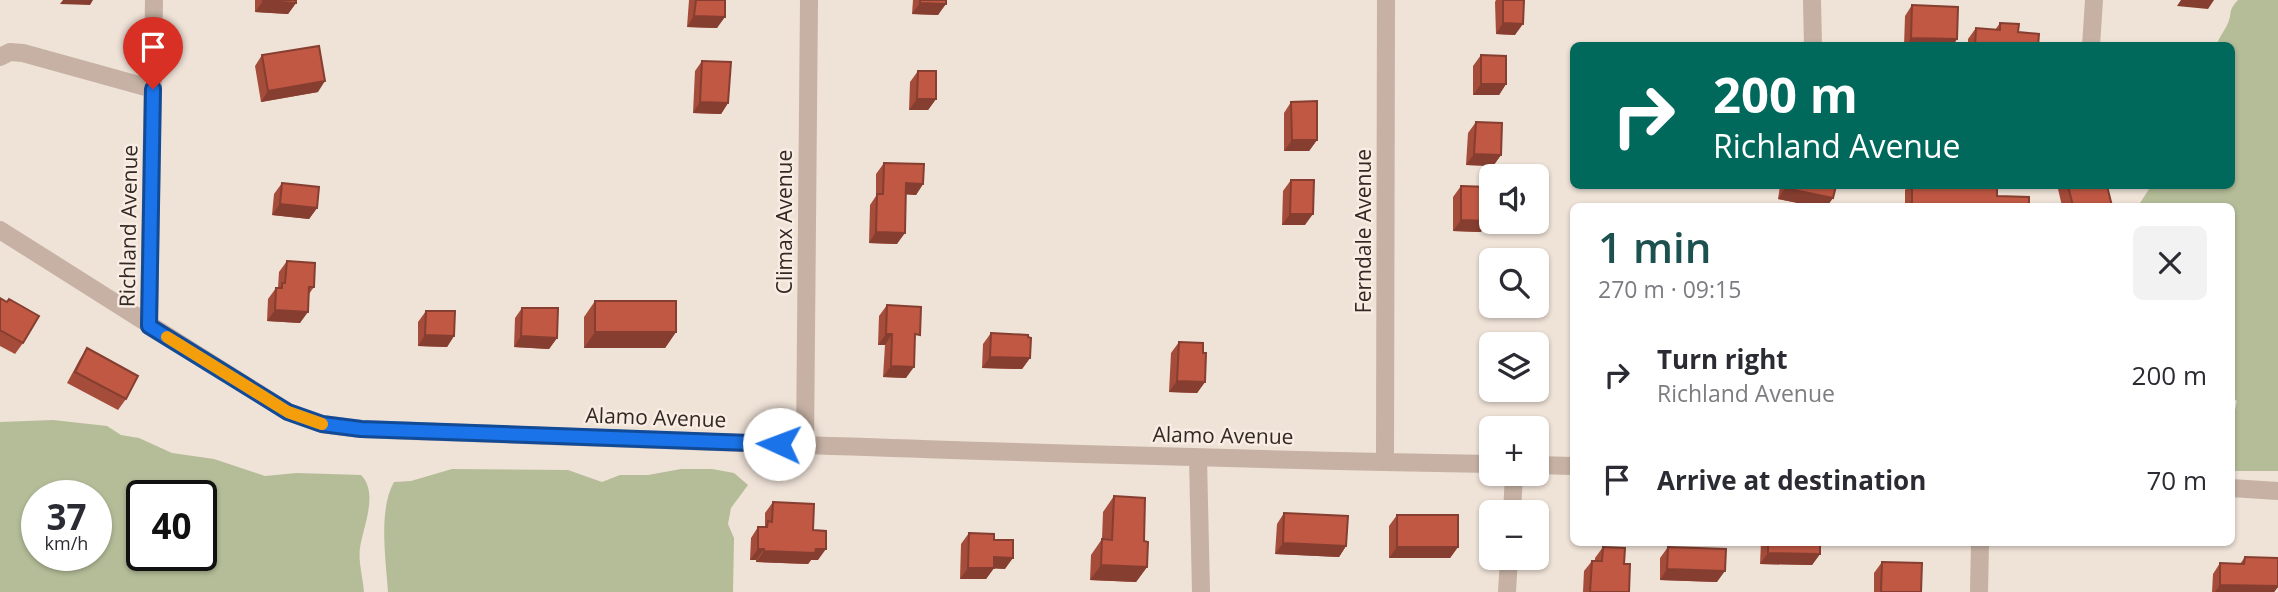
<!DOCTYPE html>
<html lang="en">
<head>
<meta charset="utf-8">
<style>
	body { margin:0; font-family:"Open Sans",sans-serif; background:#f2f2f3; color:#2b2b33; height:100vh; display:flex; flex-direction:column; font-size:26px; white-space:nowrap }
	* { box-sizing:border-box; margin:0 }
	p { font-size:23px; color:#7c7c81 }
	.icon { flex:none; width:38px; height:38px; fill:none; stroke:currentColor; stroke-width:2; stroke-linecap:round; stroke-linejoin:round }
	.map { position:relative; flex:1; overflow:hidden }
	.side { position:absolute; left:1570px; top:203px; width:665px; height:343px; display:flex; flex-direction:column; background:#fff; border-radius:10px; box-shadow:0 2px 5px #0004 }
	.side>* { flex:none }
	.hud { position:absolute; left:1570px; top:42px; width:665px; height:147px; border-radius:10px; box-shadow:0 2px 5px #0004; background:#00695c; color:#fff; overflow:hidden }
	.tools { position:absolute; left:1479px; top:164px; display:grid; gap:14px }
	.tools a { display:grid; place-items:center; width:70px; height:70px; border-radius:10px; background:#fff; box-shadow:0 2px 5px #0004; font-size:35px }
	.speed { position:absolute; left:21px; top:480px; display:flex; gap:14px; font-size:35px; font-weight:700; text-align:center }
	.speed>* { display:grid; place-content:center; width:91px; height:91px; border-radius:50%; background:#fff; box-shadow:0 2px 5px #0004; line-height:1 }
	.speed small { font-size:18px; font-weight:400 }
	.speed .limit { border:4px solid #111; border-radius:10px; background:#fff; color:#111 }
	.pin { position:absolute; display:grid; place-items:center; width:60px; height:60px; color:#fff; margin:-72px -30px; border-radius:50% 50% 50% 0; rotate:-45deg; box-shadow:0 0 7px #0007 }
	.pin .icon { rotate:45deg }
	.me { position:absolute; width:77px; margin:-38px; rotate:272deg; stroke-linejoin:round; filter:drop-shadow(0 0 5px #0008) }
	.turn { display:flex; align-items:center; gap:24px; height:147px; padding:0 28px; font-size:32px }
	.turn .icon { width:91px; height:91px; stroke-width:2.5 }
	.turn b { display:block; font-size:49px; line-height:60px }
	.round { display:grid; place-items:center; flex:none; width:74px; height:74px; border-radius:10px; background:#f2f2f3 }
	.summary { display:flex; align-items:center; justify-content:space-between; height:119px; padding:0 28px }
	h1 { font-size:42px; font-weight:600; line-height:52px; color:#1d5150 }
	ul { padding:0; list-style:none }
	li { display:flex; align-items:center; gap:21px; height:105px; padding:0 28px }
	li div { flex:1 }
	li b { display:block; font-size:26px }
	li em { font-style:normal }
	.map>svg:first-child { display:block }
	.green { fill:#b4bd98; fill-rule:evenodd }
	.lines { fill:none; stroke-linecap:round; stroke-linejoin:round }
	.minor { stroke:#c6b1a4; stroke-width:18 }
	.wall { fill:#a54c3a }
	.shaded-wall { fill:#863e30 }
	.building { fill:#c05844; stroke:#863e30; stroke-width:2 }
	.route-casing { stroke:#114b97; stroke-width:18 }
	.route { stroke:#1a73e8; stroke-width:12 }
	.slow { stroke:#f59e0b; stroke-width:12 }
	.labels { text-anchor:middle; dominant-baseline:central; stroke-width:5; stroke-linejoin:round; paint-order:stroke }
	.street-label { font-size:21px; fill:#322825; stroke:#f8ece3 }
</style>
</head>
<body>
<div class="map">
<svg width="2278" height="592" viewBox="0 0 2278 592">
	<rect width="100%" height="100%" fill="#efe2d7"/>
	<path class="green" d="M2238 0H2278V471H2231V415L2235 410 2237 401 2231 396V206H2138L2151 186H2231V46L2217 45C2219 36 2225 31 2228 23 2233 11 2227 12 2238 0Z
		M53 420 107 426 121 435 139 438 172 453 214 459 265 476 297 473 361 475C379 493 363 527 360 548 358 561 363 578 364 592H0V422ZM37 495H96V555H37ZM142 495H201V555H142Z
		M452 469 568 470 602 482 620 475H648L681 469H712L734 473 748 485 731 508 728 524 734 538 733 592H388C386 560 378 510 394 482L411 481Z"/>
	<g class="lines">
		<path class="minor" d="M1812 0 1813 46
			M2091 46 2094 0
			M0 57 10 52 23 53 153 89
			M0 230 288 412 322 424 361 429C738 443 1114 457 1491 464
			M149 326 154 0
			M805 445 809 0
			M1198 458 1201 592
			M1385 462 1386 0
			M1536 465 1573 466
			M2231 488 2278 491
			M1512 513 1514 474
			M1507 592 1509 558
			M1979 592 1980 542"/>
	</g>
	<path class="wall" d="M255 0H296V3L288 14 255 12Z
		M689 0H725L717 28 687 27Z
		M913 0H946L938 15 912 14Z
		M1496 0H1524L1515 35 1496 34 1495 2Z
		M1912 5 1953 46H1904L1905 16Z
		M2000 23 2018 32 2038 46H1968V39L1976 28 1995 30Z
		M262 55 318 92 261 102 255 66Z
		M1481 55 1506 84 1499 95H1473V66Z
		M702 61 728 103 721 114 693 113 695 71Z
		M918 71 936 99 928 110H909L910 82Z
		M1291 102 1317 140 1309 151H1284V113Z
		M1476 122 1501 155 1493 166 1466 165 1468 133Z
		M884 163 923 184 916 195 906 194 897 244 869 243 870 205 876 196V174Z
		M1291 180 1305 225H1282L1283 191Z
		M282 183 317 208 309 219 272 215 274 194Z
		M1461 186 1481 232 1453 231V197Z
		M1780 186H1836L1833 198 1827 206H1813L1778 199Z
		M1908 186H1997V196L2029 206H1905V190Z
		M2061 186H2107L2112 206H2062L2058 189Z
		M287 261 314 287 309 294 300 323 267 321 268 299 276 288H278L279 272Z
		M0 298 23 343 15 354 0 346Z
		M595 301 676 332 665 348H584V317Z
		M887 305 915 342 906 378 883 377 885 345H878L879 316Z
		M522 308 557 338 549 349 514 347 515 318Z
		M426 311 454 336 447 347 418 346V322Z
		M991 333 1030 358 1022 369 982 368 983 344Z
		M1179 342 1203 353 1205 382 1197 393 1169 392 1171 353Z
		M87 348 126 399 118 410 67 383 80 359Z
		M1114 496 1144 541 1147 567 1136 582 1090 580 1091 555 1102 539 1103 512Z
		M773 502 813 530 818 560H811L808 564 756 562V560H750L751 538 758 527H764L765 526V513Z
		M1284 513 1346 546 1339 557 1275 554 1277 524Z
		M1397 515 1458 547 1450 558H1389V526Z
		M969 533 994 540 1005 569 994 568 986 579H960L961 544Z
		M1761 542H1820V554L1812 565 1760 564Z
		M1603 547 1624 564 1629 592H1583L1584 571 1592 561H1595V558Z
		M1668 547 1717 582 1660 580V558Z
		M2245 557 2278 587 2274 592H2212L2213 574 2220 563 2240 564Z
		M1882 562 1921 592H1874V573Z"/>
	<path class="shaded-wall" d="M63 0H93L90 5 60 4Z
		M2181 0H2214L2208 9 2177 6Z
		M263 1 296 3 288 14 255 12Z
		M920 3 946 4 938 15 912 14Z
		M694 16 725 17 717 28 687 27Z
		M1503 23 1523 24 1515 35 1496 34Z
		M1911 38 1957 39 1953 46H1906Z
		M325 81 318 92 261 102 268 91Z
		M1481 84H1506L1499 95H1473Z
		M917 99H936L928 110H909Z
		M700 102 728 103 721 114 693 113Z
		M1292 140H1317L1309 151H1284Z
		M1474 154 1501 155 1493 166 1466 165Z
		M906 183 923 184 916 195 899 194Z
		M1785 188 1833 198 1827 206H1813L1778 199Z
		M280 204 317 208 309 219 272 215Z
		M1290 214H1313L1305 225H1282Z
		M1461 220 1488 221 1481 232 1453 231Z
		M876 232 905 233 897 244 869 243Z
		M275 310 308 312 300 323 267 321Z
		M595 332H676L665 348H584Z
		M886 334H892L885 345H878Z
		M425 335 454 336 447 347 418 346Z
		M521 336 557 338 549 349 514 347Z
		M990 357 1030 358 1022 369 982 368Z
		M891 366 914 367 906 378 883 377Z
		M1177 381 1205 382 1197 393 1169 392Z
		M1283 543 1346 546 1339 557 1275 554Z
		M1397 547H1458L1450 558H1389Z
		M758 549H764L756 560H750Z
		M816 549H826L818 560H811L808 564 756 562 764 551Z
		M1768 553 1820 554 1812 565 1760 564Z
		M994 557 1013 558 1005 569 986 568Z
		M1101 565 1147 567 1136 582 1090 580Z
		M968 568H994L986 579H960Z
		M1667 569 1725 571 1717 582 1660 580Z
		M2220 585 2278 587 2274 592H2215Z"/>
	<path class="building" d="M263 0H296V3L263 1Z
		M696 0H725V17L694 16Z
		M920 0H946V4L920 3Z
		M1503 0H1524L1523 24 1503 23Z
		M1912 5 1958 7 1957 39 1911 38Z
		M2000 23 2019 24 2018 32 2039 34 2038 46H1975L1976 28 2000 30Z
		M319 46 325 81 268 91 262 55Z
		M1481 55 1506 56V84H1481Z
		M702 61 731 62 728 103 700 102Z
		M918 71H936V99H917Z
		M1317 101V140H1292L1291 102Z
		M1476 122 1502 123 1501 155 1474 154Z
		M884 163 924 164 923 184 906 183 905 233 876 232 877 194H883Z
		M1291 180H1314L1313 214H1290Z
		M282 183 319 187 317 208 280 204Z
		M1461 186 1489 187 1488 221 1461 220Z
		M1786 186H1836L1833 198 1785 188Z
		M1912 186H1997V196L2029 197V206H1912Z
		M2068 186H2107L2112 206H2073Z
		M287 261 315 263 314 287H309L308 312 275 310 276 288H282V283H285Z
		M0 298 7 302 9 299 39 316 23 343 0 330Z
		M595 301H676V332H595Z
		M887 305 921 307 920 335 915 334 914 367 891 366 892 334H886Z
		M522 308H558L557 338 521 336Z
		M426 311H455L454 336 425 335Z
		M991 333 1028 335V337L1031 338 1030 358 990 357Z
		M1179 342 1203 343V353H1206L1205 382 1177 381Z
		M87 348 138 376 126 399 75 372Z
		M1114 496 1145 498 1144 541 1148 542 1147 567 1101 565 1102 539 1112 540Z
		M773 502 814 504 813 530 826 531V549H816L815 553 764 551V549H758V527H767L768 521 772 522Z
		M1284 513 1348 516 1346 546 1283 543Z
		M1397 515H1458V547H1397Z
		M969 533 994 534V540H1013V558L994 557V568H968Z
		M1768 542H1820V554L1768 553Z
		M1603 547 1625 548 1624 564H1630L1629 592H1590L1592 561H1602Z
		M1668 547 1726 549 1725 571 1667 569Z
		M2245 557 2278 558V586L2220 585V563L2244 564Z
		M1882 562 1922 563 1921 592H1881Z"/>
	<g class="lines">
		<g class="route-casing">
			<path id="route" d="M153 89 149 326 288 412 322 424 361 429 779 444"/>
		</g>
		<use href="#route" class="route"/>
		<path class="slow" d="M167 337 288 412 322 424"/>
	</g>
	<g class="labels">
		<g class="street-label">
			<text transform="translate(784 222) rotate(-90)">Climax Avenue</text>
			<text transform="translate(128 226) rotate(-89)">Richland Avenue</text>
			<text transform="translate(1363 231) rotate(-90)">Ferndale Avenue</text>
			<text transform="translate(656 417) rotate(2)">Alamo Avenue</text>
			<text transform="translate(1223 435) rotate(1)">Alamo Avenue</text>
		</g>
	</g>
</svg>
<div class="tools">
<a><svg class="icon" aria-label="sound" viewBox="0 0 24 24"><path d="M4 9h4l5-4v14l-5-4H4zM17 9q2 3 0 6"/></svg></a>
<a><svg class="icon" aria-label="search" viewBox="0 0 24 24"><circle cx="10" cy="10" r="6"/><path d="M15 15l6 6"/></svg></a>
<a><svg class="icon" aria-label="layers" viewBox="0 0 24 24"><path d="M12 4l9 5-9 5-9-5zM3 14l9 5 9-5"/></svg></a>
<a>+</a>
<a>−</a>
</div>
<div class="speed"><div>37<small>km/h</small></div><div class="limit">40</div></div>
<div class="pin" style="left:153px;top:89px;background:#d93025"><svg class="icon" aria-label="arrive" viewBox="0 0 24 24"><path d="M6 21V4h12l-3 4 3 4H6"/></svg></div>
<svg class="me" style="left:779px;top:444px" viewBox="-20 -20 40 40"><circle r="19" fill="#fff"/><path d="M0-13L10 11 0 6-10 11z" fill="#1a73e8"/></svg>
<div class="hud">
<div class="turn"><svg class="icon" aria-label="right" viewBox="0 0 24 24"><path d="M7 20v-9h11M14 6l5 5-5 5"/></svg><div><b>200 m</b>Richland Avenue</div></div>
</div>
<section class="side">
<div class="summary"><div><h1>1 min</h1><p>270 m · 09:15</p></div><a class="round"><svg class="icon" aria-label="close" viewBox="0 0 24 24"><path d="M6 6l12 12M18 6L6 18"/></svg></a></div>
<ul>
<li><svg class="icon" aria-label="right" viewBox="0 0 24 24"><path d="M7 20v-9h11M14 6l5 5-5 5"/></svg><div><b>Turn right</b><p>Richland Avenue</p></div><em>200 m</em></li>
<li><svg class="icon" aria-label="arrive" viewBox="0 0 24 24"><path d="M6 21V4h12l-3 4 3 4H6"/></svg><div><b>Arrive at destination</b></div><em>70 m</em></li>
</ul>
</section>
</div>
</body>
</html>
